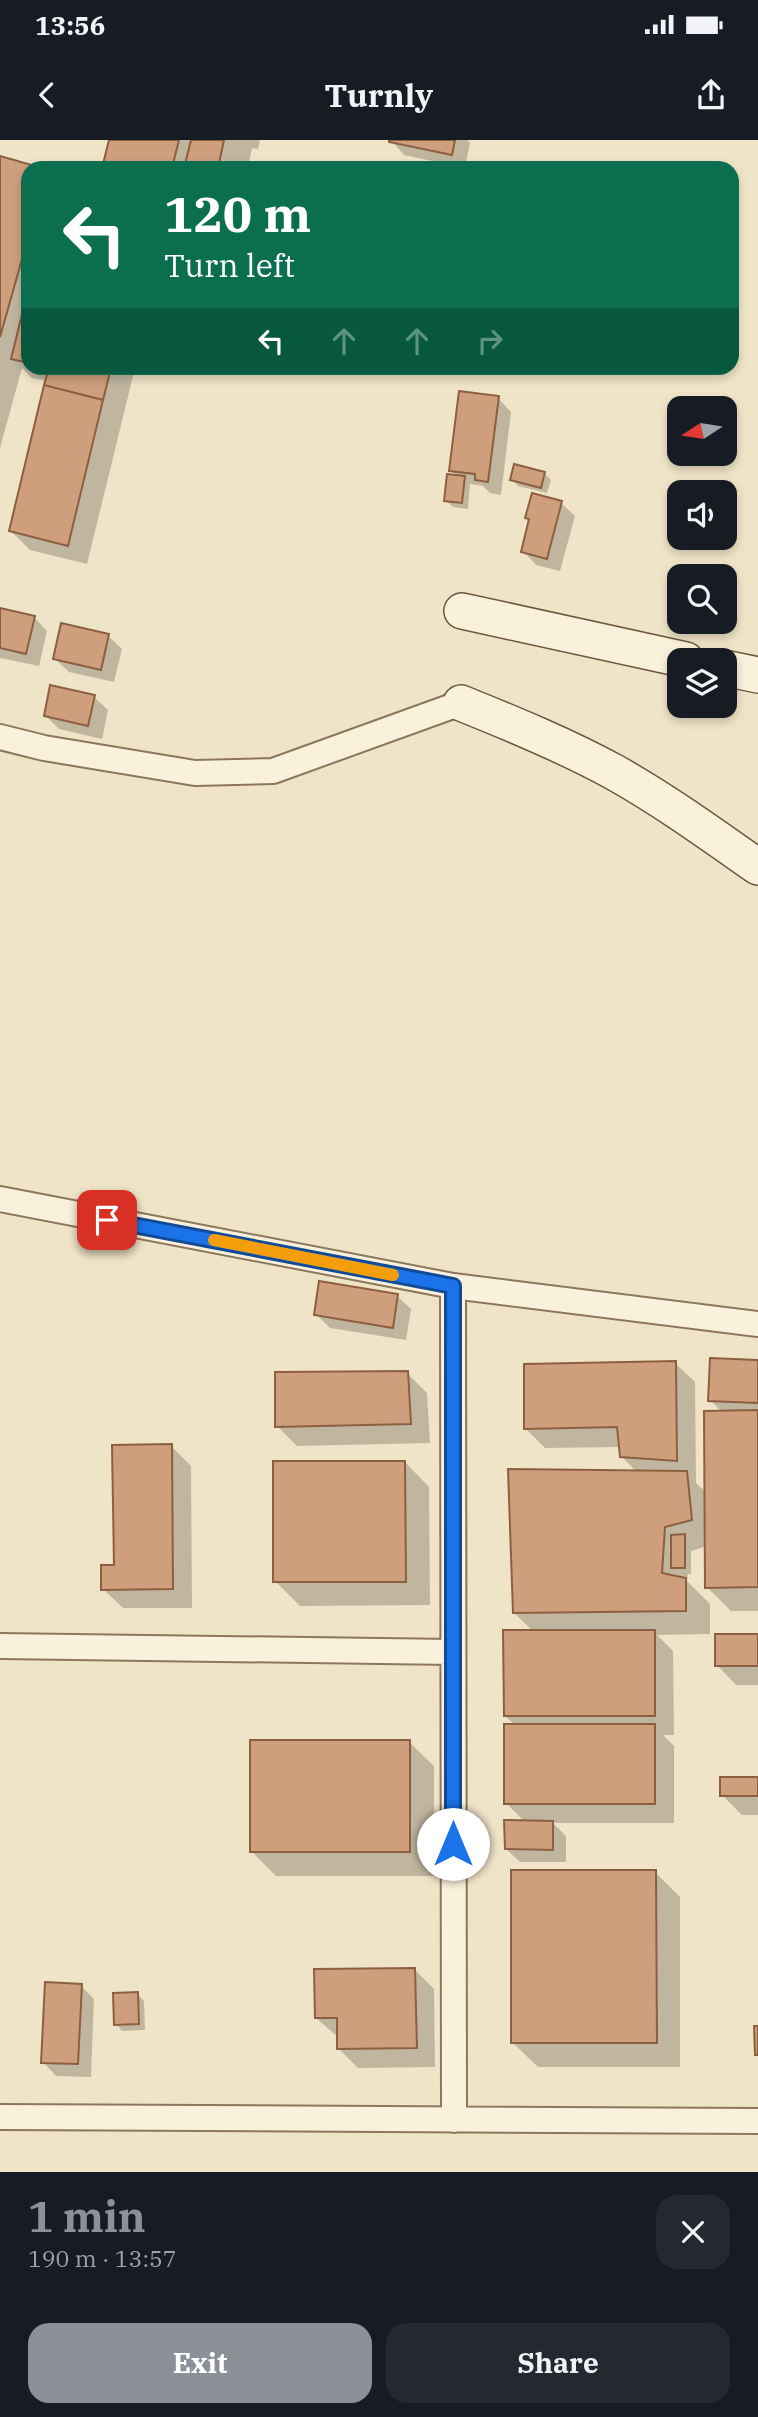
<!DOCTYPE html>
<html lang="en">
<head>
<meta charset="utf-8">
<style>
	body { margin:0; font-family:"IBM Plex Serif",serif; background:#242831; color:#f1f3f6; height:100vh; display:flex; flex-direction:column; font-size:26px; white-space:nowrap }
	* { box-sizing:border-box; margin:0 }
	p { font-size:23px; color:#9ea1a6 }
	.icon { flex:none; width:38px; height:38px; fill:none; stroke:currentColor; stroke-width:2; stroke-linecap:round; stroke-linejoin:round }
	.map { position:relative; height:2032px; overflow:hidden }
	.details { display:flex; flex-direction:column; background:#171b24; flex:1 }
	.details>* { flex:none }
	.guide { position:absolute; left:21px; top:21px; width:718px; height:214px; border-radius:21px; box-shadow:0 4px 10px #0003; background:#0b6e4f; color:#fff; overflow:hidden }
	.needle { width:46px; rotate:258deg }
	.buttons { position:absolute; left:667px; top:256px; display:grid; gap:14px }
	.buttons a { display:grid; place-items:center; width:70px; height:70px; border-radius:14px; background:#171b24; box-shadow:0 4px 10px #0003; font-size:35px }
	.pin { position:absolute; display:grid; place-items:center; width:60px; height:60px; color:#fff; margin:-30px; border-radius:14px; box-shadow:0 4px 10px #0006 }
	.me { position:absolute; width:77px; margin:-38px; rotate:0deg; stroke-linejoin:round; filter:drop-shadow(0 0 5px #0008) }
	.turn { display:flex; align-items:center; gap:24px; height:147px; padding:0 28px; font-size:32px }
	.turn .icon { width:91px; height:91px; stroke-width:2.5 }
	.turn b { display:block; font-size:49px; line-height:60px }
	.lanes { display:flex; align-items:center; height:66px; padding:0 28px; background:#0003; justify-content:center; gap:35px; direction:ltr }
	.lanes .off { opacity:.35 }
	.round { display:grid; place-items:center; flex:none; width:74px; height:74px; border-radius:21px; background:#242831 }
	.overview { display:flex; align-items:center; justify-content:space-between; height:119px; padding:0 28px }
	h1 { font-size:42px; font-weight:800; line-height:52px; color:#8c9099 }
	.action { display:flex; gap:14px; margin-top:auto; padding:14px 28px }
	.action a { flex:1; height:80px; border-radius:21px; background:#8c9099; color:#fff; font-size:28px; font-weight:800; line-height:80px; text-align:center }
	.action a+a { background:#242831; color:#f1f3f6 }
	.status { display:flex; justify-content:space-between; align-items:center; height:49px; padding:0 35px; background:#171b24; direction:ltr }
	.status svg { height:19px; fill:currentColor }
	header { display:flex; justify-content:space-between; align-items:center; height:91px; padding:0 28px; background:#171b24; font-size:32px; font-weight:800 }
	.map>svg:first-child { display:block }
	.shadow { fill:#0003 }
	.building { fill:#cf9f7d; stroke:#8d5f41; stroke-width:2 }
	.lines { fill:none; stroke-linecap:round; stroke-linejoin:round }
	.minor-casing { stroke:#8d765c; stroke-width:28 }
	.secondary-casing { stroke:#6f573f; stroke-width:38 }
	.minor { stroke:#faf1dc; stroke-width:24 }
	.secondary { stroke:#faf1dc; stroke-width:35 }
	.route-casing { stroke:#114b97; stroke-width:18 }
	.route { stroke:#1a73e8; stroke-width:12 }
	.slow { stroke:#f59e0b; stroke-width:12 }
</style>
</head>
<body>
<div class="status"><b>13:56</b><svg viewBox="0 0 49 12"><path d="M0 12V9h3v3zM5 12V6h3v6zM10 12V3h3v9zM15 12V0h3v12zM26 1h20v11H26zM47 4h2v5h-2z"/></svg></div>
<header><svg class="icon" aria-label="back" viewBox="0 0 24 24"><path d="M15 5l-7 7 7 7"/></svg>Turnly<svg class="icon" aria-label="share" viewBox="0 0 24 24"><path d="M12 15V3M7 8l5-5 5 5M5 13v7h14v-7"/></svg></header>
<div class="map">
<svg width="758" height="2032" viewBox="0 0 758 2032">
	<rect width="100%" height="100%" fill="#f0e4c8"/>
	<path class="shadow" d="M111 0H260L258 9 252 8 248 28H104Z
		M391 0H467L470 3 465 28 404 15Z
		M0 18 36 28H28V228H135L87 424 30 410 11 391 47 241 32 238 22 228 0 308Z
		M498 258 511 272 501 355 490 353 483 346 470 344 468 369 453 367 446 361 459 337 451 330Z
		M544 333 551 340 547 353 518 346 512 339Z
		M561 363 575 376 560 431 536 425 523 411 531 381 527 377Z
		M0 469 34 477 47 491 39 526 0 518Z
		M108 496 122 509 114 542 69 532 55 519Z
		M94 557 108 570 102 599 59 589 46 576Z
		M397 1156 411 1169 406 1200 330 1188 316 1174Z
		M758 1222V1471H731L707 1447V1406L691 1411V1434H688L687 1441 710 1464V1494L657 1495 673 1511 674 1595H663L674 1606V1683H553L566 1696V1722H520L506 1709 525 1682 506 1663 516 1586 505 1576 534 1492 514 1473 637 1332 621 1316 620 1307 545 1308 526 1289 675 1223 695 1242 696 1343 707 1353 722 1272 710 1260Z
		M407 1233 427 1253 430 1303 297 1306 277 1286Z
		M171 1306 191 1326 192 1468H123L103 1449Z
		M405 1322 429 1347 430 1465 300 1466 275 1441Z
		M758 1496V1545H736L717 1525Z
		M409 1602 434 1626V1736H276L252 1712Z
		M758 1639V1675H742L722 1655Z
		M655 1732 680 1757V1927H538L513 1903Z
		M415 1830 434 1849 435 1927 358 1928 338 1908V1897L316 1878Z
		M81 1846 94 1859 91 1937 56 1936 43 1922Z
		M137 1854 144 1861 145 1890 122 1891 116 1884Z"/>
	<path class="building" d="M109 0H179L172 28H102Z
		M191 0H224L218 28H184Z
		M389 0H455L452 15 389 2Z
		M0 16 42 28H28V98L0 197Z
		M28 150V223L11 219Z
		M49 228H111L103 260 44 245Z
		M44 245 103 260 68 406 9 391Z
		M459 251 499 256 488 342 475 340V334L449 331Z
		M514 324 545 332 541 348 510 340Z
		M447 334 465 336 462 363 444 361Z
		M532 353 562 361 547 419 521 412 529 379 525 378Z
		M0 468 35 476 26 514 0 508Z
		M61 483 109 494 101 530 53 519Z
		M50 545 95 555 88 586 44 576Z
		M319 1141 398 1154 393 1188 314 1175Z
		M710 1218 758 1220V1263L708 1261Z
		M676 1221 677 1321 620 1317 617 1287 524 1289V1224Z
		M408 1231 411 1284 275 1287V1232Z
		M758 1270V1447L705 1448 704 1271Z
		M172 1304 173 1449 101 1450V1425H114L112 1305Z
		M273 1321H405L406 1442H273Z
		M508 1329 687 1331 692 1380 665 1387 662 1433 686 1438V1471L513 1473Z
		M685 1394V1428H671V1395Z
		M503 1490H655V1576H504Z
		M715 1494H758V1526H715Z
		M504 1584H655V1664H504Z
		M250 1600H410V1712H250Z
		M720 1637H758V1656H720Z
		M504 1680 553 1681V1710L505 1709Z
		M511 1730H656L657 1903H511Z
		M415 1828 417 1908 337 1909V1878H315L314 1829Z
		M45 1842 82 1844 78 1924 41 1923Z
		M138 1852 139 1884 114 1885 113 1853Z
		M754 1886H758V1915H755Z"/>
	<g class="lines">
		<g class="minor-casing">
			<path id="minor" d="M0 597 44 608 195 633 273 631 461 563
				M0 1059 453 1146 758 1184
				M453 1146 454 1980
				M0 1506 453 1512
				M0 1977 758 1981"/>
		</g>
		<g class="secondary-casing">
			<path id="secondary" d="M462 471 686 520
				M724 528 758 535
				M461 563C513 584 564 605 614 632 664 660 711 694 758 727"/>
		</g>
		<use href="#minor" class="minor"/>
		<use href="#secondary" class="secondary"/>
	</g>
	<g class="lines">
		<g class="route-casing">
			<path id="route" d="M107 1080 453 1146V1704"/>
		</g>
		<use href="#route" class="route"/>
		<path class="slow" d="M214 1100 393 1135"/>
	</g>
</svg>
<div class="buttons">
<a><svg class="needle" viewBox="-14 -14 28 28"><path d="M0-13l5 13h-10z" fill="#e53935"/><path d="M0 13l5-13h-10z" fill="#9ea1a6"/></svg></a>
<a><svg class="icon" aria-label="sound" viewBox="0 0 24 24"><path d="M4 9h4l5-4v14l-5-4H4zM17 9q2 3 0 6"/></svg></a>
<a><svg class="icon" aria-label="search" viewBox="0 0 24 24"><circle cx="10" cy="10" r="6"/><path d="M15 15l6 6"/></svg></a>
<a><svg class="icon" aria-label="layers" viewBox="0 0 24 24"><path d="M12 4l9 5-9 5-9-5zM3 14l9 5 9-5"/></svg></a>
</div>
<div class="pin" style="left:107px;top:1080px;background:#d93025"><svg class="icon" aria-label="arrive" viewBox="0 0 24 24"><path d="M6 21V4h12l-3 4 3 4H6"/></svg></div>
<svg class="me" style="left:453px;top:1704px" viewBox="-20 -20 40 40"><circle r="19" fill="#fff"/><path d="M0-13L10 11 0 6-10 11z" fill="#1a73e8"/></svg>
<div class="guide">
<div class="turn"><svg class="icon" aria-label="left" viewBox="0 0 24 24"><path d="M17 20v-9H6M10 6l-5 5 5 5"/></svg><div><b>120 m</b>Turn left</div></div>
<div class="lanes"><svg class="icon" aria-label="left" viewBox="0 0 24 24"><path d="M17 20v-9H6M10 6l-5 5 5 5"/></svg><svg class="icon off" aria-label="ahead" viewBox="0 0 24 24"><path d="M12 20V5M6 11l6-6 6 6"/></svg><svg class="icon off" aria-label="ahead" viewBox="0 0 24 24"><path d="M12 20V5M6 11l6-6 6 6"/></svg><svg class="icon off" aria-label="right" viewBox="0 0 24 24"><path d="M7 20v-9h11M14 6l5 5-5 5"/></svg></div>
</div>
</div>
<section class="details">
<div class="overview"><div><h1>1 min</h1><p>190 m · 13:57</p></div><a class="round"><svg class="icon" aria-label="close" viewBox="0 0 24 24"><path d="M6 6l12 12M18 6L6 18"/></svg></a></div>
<div class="action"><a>Exit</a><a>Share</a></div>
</section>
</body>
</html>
